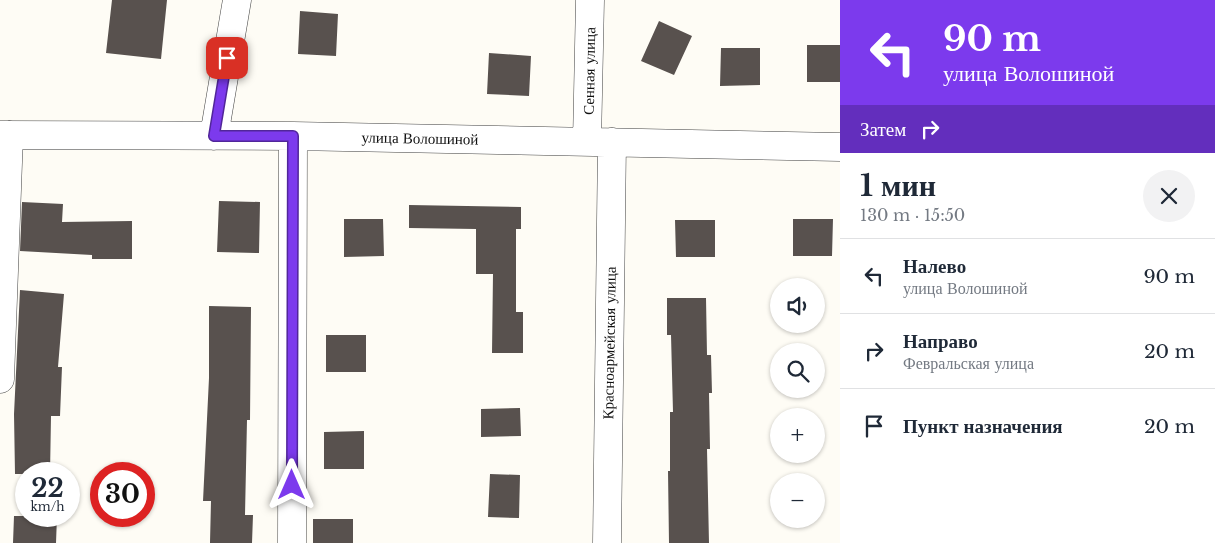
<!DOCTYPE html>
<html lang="ru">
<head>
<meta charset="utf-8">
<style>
	body { margin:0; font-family:"Libre Baskerville",serif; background:#f2f2f3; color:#1f2937; height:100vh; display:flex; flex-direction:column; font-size:19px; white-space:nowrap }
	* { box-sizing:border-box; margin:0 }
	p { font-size:16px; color:#747a83 }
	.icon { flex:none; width:28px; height:28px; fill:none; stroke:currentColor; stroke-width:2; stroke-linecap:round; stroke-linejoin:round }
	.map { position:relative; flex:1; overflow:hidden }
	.panel { display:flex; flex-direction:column; background:#fff; width:375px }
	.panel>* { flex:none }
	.hud { background:#7c3aed; color:#fff; overflow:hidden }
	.controls { position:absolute; left:770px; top:278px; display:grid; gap:10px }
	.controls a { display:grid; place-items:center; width:55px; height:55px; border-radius:50%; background:#fff; box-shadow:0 1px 4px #0004; font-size:25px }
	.speed { position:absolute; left:15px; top:462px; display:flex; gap:10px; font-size:25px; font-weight:700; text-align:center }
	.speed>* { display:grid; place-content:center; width:65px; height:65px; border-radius:50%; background:#fff; box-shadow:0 1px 4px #0004; line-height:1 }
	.speed small { font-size:12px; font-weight:400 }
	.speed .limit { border:8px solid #d22; background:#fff; color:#111 }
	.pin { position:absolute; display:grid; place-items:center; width:42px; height:42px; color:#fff; margin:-21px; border-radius:10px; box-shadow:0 2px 8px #0006 }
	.me { position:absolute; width:55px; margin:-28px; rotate:0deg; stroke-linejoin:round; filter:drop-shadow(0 0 4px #0008) }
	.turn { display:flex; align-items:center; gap:18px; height:105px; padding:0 20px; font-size:22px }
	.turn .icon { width:65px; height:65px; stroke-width:2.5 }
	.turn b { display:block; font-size:35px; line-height:42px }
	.then { display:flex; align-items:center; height:48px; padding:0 20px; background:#0003; gap:10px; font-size:19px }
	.round { display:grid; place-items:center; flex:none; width:52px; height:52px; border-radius:26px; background:#f2f2f3 }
	.overview { display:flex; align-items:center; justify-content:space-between; height:85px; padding:0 20px }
	h1 { font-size:30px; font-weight:800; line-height:38px }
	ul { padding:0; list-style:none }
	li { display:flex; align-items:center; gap:15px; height:75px; padding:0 20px; border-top:1px solid #e0e1e3 }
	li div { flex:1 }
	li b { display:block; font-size:19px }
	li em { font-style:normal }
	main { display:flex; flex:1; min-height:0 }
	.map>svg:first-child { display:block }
	.building { fill:#58514e }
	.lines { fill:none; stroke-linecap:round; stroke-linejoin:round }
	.minor-casing { stroke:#434343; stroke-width:29 }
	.minor { stroke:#fff; stroke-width:28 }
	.route-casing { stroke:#51269a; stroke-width:12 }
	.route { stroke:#7c3aed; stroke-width:9 }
	.labels { text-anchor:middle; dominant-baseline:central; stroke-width:5; stroke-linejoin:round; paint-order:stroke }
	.street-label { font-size:15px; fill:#101010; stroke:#fff }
</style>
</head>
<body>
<main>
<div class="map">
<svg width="840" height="543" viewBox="0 0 840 543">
	<rect width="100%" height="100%" fill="#fefcf5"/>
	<path class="building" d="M112 0H167L161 59 106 53Z
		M300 11 338 14 336 56 298 54Z
		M659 21 692 36 674 75 641 61Z
		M807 45H840V82H807Z
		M721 48H760V85L720 86Z
		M489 53 531 56 529 96 487 94Z
		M219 201 260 202 259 253 217 252Z
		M22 202 63 204 62 222 132 221V259H92V255L20 251Z
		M409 205 521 207V229H516V312H523V353H492L493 274H476V229L409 228Z
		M344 219H383L384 256 344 257Z
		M793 219H833L832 256H793Z
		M675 220H715V257H676Z
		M20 290 64 294 58 367H62L60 416H51L50 474H15L14 414Z
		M667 298H706L707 355H711L712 393H709L710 449H707L709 543H669L668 471H670V412H673L671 335H667Z
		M209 306 251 307 250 420H247L245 515H253L252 543H210L211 501H203L209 378Z
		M326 335H366V372H326Z
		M520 408 521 436 481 437V409Z
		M364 431V469H324V432Z
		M490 474 520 475 519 518 488 517Z
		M14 516H57L56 543H13Z
		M313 519H353V543H313Z"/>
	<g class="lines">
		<g class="minor-casing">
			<path id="minor" d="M0 135 293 136 840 147
				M214 136 237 0
				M587 142 590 0
				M0 379 9 135
				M292 543 293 136
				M607 543 612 142"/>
		</g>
		<use href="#minor" class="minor"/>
	</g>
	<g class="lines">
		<g class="route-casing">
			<path id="route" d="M227 58 214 136H293L292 485"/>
		</g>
		<use href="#route" class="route"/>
	</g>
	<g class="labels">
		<g class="street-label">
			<text transform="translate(589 71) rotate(-89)">Сенная улица</text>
			<text transform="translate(420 138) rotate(1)">улица Волошиной</text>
			<text transform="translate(609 343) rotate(-89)">Красноармейская улица</text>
		</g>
	</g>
</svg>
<div class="controls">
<a><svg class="icon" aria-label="sound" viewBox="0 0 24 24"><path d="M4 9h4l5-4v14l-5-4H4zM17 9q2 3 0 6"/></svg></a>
<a><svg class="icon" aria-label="search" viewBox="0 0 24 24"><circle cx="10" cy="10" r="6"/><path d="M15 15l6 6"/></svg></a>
<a>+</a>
<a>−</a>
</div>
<div class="speed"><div>22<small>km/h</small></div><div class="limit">30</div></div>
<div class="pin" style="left:227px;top:58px;background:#d93025"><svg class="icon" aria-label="arrive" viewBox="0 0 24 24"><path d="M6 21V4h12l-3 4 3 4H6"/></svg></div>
<svg class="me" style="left:292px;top:485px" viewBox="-20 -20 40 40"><path d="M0-17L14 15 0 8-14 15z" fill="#7c3aed" stroke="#fff" stroke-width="4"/></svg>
</div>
<section class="panel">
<div class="hud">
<div class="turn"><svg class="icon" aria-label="left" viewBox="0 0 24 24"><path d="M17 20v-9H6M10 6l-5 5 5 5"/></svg><div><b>90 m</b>улица Волошиной</div></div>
<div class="then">Затем<svg class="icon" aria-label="right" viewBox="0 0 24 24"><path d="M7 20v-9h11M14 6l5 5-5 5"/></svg></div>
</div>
<div class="overview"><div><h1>1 мин</h1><p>130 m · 15:50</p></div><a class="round"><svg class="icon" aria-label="close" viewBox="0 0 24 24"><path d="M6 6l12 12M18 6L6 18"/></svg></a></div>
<ul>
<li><svg class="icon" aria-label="left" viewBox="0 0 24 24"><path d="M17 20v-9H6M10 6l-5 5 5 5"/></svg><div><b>Налево</b><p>улица Волошиной</p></div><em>90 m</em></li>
<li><svg class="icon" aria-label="right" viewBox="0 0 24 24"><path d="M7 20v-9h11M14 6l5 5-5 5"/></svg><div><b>Направо</b><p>Февральская улица</p></div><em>20 m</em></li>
<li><svg class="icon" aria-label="arrive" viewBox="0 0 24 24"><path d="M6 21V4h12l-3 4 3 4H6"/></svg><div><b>Пункт назначения</b></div><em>20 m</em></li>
</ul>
</section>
</main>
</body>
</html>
